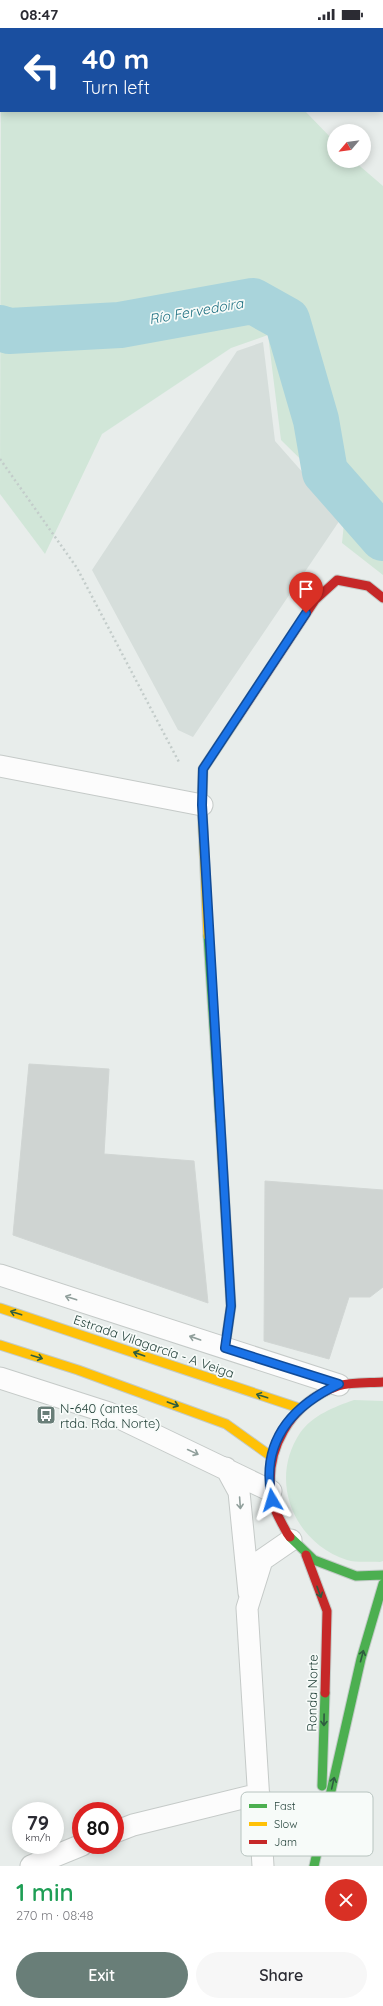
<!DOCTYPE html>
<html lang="en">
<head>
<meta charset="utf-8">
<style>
	body { margin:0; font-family:Quicksand,sans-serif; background:#f7f7f7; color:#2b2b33; height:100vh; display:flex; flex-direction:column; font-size:15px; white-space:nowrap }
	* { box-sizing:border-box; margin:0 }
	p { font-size:13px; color:#7c7c81 }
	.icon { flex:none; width:22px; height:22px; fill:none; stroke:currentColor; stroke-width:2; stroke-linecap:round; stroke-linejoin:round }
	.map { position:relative; height:1838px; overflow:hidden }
	.sheet { display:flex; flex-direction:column; background:#fff; flex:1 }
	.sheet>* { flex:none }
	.hud { position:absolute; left:0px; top:0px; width:383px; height:84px; box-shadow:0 2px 10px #0003; background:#1a4fa0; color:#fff; overflow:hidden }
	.needle { width:26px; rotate:241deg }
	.controls { position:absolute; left:327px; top:96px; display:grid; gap:8px }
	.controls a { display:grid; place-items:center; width:44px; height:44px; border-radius:50%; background:#fff; box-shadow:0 2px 10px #0003; font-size:20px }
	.speed { position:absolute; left:12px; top:1774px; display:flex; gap:8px; font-size:20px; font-weight:700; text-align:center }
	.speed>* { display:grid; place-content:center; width:52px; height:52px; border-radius:50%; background:#fff; box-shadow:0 2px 10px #0003; line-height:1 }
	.speed small { font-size:10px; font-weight:400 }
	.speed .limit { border:6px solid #d22; background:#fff; color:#111 }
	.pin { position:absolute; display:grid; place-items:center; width:34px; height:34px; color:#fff; margin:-41px -17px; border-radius:50% 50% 50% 0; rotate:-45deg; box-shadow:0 0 4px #0007 }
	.pin .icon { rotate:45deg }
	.me { position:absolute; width:44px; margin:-22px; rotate:353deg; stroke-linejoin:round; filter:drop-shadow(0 0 3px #0008) }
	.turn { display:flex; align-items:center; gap:14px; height:84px; padding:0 16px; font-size:18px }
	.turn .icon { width:52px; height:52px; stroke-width:2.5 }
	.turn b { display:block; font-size:28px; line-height:34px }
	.round { display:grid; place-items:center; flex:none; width:42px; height:42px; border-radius:21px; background:#f7f7f7 }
	.headline { display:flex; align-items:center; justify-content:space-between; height:68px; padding:0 16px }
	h1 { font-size:24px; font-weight:600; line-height:30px; color:#1e9e55 }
	.cta { display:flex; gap:8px; margin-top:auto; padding:8px 16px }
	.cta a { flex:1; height:46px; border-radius:24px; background:#697e78; color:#fff; font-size:16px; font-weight:600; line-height:46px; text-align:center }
	.cta a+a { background:#f7f7f7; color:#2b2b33 }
	.status { display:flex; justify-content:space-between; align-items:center; height:28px; padding:0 20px; background:#fff; direction:ltr }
	.status svg { height:11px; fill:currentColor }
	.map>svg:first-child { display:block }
	.built { fill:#d6dedb }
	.green { fill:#d1e6d8 }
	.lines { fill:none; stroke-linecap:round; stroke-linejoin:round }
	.river { stroke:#a9d4db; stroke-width:46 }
	.building { fill:#cfd4d2; stroke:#d1d6d4 }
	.street-casing { stroke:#c5cac8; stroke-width:23 }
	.fast-casing { stroke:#c3cbc8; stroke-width:11 }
	.slow-casing { stroke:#c3cbc8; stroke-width:11 }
	.jam-casing { stroke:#c3cbc8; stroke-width:11 }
	.path { stroke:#c3ccca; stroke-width:2.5; stroke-dasharray:2 3; stroke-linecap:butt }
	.street { stroke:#fcfcfc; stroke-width:21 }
	.fast { stroke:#4caf50; stroke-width:9 }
	.slow { stroke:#ffc107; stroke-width:9 }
	.jam { stroke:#c62828; stroke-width:9 }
	.oneway { stroke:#909f9b }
	.oneway2 { stroke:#2e5d40 }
	.route-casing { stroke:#114b97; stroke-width:10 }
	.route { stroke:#1a73e8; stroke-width:7 }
	.labels { text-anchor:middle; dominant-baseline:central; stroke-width:3.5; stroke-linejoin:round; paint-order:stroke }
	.street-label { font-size:13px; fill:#24423a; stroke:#f7fbf9 }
	.poi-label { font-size:13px; fill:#24423a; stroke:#f7fbf9; text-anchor:start }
	.water-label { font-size:14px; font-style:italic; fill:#1c6f80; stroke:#f7fbf9 }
	.key { fill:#f7fbf9; stroke:#b8c4c0; stroke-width:1 }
	.key-label { font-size:11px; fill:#24423a }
</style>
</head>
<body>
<div class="status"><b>08:47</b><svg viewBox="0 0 49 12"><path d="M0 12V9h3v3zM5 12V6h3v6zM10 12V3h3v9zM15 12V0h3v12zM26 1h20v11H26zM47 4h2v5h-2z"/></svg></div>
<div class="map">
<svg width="383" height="1838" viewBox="0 0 383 1838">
	<rect width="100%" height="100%" fill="#e8edeb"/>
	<path class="built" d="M263 314 275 413 342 489 193 709 178 702 92 542 237 323Z"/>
	<path class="green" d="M6 0H222L223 1H6Z
		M1 23V83H305L334 113V133H354L383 158V547L342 515 346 476 281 412 268 307 231 320 102 406 45 526 0 466Z
		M354 1372 383 1373V1533L380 1534C370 1533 357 1535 347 1532 294 1515 268 1453 300 1405 313 1387 334 1379 354 1372Z"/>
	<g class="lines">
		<path class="river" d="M0 300 9 303 120 297 253 273 287 292 316 392 325 444 383 510"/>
	</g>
	<path class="building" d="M29 1036 109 1041 104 1126 194 1133 208 1275 13 1207Z
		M265 1153 383 1162V1259L370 1269H349L329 1331 264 1313Z"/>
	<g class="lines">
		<g class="street-casing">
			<path id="street" d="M0 738 202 777
				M0 1247 339 1357
				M0 1350 109 1385 271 1463
				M226 1440 239 1464 249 1565
				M115 1804 133 1797 259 1766
				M31 1838 82 1817
				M263 1838 247 1580 262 1532 291 1512"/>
		</g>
		<g class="fast-casing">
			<path id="fast" d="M208 908 220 1093
				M290 1509 314 1532 356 1548 383 1547
				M322 1758 325 1665
				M314 1838 361 1631 383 1556"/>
		</g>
		<g class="slow-casing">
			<path id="slow" d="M208 908 202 777 203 741 237 690
				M220 1093 231 1278 225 1320
				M0 1280 299 1380
				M0 1317 78 1342 226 1396 272 1429"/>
		</g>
		<g class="jam-casing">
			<path id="jam" d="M237 690 315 572 337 552 368 558 383 570
				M290 1509 287 1505C282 1495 274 1483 272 1472 263 1422 290 1375 338 1358 351 1354 369 1355 383 1354
				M306 1527 327 1583 325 1665"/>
		</g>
		<path class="path" d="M0 431 77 540 180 736"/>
		<use href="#street" class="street"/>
		<use href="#fast" class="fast"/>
		<use href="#slow" class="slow"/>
		<use href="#jam" class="jam"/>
	</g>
	<defs><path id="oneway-shaft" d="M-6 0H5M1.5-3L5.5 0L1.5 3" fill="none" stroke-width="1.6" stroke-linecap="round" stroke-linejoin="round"/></defs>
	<g class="oneway">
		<use href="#oneway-shaft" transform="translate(71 1270) rotate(-162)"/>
		<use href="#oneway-shaft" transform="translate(195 1310) rotate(-161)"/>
		<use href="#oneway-shaft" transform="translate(193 1424) rotate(25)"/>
		<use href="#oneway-shaft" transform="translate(240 1475) rotate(86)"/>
	</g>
	<g class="oneway2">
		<use href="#oneway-shaft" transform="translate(16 1285) rotate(-162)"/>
		<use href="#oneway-shaft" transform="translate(139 1326) rotate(-161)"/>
		<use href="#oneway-shaft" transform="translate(37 1329) rotate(17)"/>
		<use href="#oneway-shaft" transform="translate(262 1368) rotate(-162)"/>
		<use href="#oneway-shaft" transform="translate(173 1376) rotate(20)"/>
		<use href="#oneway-shaft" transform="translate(319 1564) rotate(70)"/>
		<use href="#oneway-shaft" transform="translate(362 1628) rotate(-75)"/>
		<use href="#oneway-shaft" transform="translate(324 1692) rotate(91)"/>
		<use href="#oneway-shaft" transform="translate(333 1755) rotate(-77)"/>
	</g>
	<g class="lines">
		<g class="route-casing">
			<path id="route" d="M272 1472C260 1415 290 1379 339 1356L225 1320 231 1278 202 777 203 741 306 585"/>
		</g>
		<use href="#route" class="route"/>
	</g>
	<defs>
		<g id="bus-square" transform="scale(1)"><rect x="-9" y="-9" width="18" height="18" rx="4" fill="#697e78" stroke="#f7fbf9"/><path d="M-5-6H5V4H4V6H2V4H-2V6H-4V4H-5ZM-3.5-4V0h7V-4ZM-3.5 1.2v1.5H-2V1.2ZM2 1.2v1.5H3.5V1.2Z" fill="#fff"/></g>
	</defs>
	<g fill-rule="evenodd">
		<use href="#bus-square" x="46" y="1387"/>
	</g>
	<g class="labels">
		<g class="street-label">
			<text transform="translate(154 1318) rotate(19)">Estrada Vilagarcía - A Veiga</text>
			<text transform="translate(312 1665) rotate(-89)">Ronda Norte</text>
		</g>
		<g class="poi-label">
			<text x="60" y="1380">N-640 (antes<tspan x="60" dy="15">rtda. Rda. Norte)</tspan></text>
		</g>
		<g class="water-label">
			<text transform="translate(196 283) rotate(-10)">Río Fervedoira</text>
		</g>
	</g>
	<rect x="241" y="1764" width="132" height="64" rx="6" class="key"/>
	<rect x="249" y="1776" width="18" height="4" fill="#4caf50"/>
	<rect x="249" y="1794" width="18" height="4" fill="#ffc107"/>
	<rect x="249" y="1812" width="18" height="4" fill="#c62828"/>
	<g class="key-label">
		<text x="274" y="1782">Fast</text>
		<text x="274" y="1800">Slow</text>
		<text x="274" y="1818">Jam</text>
	</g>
</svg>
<div class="controls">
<a><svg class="needle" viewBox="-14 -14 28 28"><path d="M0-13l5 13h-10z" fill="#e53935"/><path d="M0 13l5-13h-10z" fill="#7c7c81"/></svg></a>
</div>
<div class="speed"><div>79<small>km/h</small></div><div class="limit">80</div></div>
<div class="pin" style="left:306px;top:585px;background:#d93025"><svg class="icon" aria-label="arrive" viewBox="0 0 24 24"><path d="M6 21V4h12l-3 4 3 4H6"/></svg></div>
<svg class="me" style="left:272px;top:1472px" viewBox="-20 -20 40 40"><path d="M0-17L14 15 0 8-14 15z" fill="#1a73e8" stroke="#fff" stroke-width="4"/></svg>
<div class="hud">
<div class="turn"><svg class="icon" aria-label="left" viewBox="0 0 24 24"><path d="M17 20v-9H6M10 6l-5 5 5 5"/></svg><div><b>40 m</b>Turn left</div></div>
</div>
</div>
<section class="sheet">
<div class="headline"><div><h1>1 min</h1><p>270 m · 08:48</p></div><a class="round" style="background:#d93025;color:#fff"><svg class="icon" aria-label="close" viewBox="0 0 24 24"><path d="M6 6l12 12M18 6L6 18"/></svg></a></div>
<div class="cta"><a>Exit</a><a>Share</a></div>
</section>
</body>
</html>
